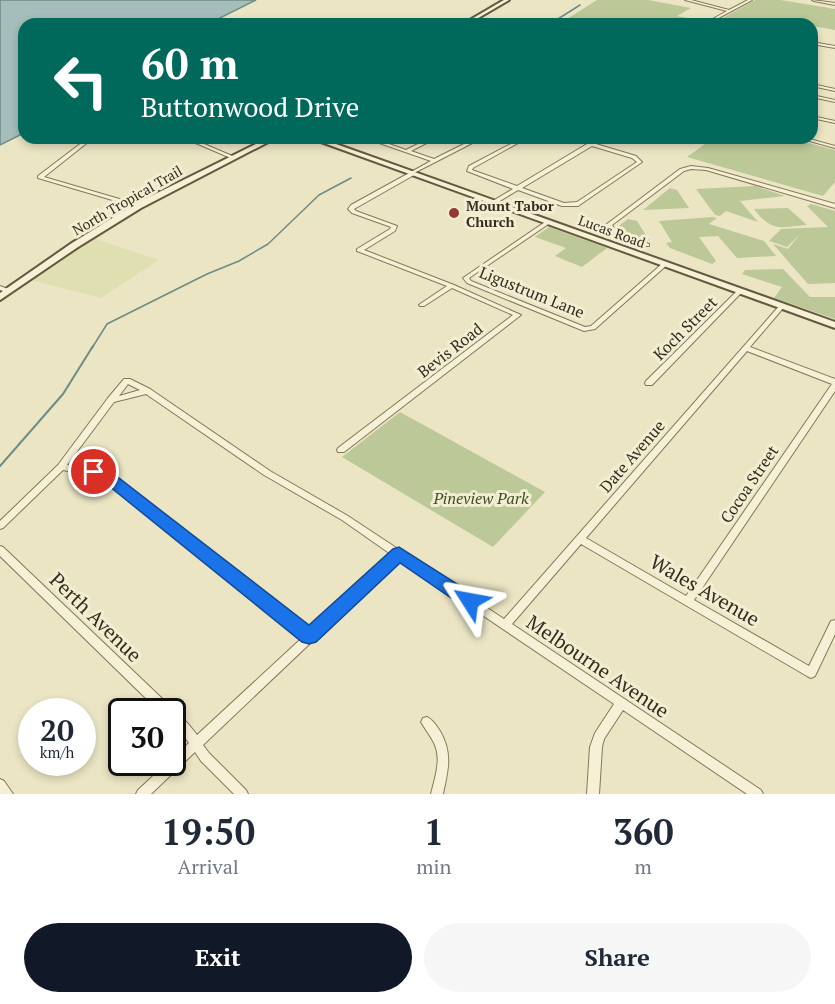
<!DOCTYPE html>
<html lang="en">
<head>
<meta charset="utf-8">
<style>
	body { margin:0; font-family:"PT Serif",serif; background:#f6f6f7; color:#1f2937; height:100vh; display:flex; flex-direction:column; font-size:22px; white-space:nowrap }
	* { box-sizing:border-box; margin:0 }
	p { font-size:20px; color:#747a83 }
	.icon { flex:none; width:33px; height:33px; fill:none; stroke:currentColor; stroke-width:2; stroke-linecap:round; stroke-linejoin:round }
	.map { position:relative; height:794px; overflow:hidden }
	.details { display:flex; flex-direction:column; background:#fff; flex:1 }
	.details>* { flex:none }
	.banner { position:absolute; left:18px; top:18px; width:800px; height:126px; border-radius:18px; box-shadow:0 3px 9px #0003; background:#00695c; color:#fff; overflow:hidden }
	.speed { position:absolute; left:18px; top:698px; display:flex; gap:12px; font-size:30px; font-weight:700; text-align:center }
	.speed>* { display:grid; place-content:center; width:78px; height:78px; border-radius:50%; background:#fff; box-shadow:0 3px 9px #0003; line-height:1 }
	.speed small { font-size:15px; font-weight:400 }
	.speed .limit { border:3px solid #111; border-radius:9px; background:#fff; color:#111 }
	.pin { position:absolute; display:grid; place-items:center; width:51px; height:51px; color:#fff; margin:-26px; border:3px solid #fff; border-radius:50%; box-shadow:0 2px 6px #0007 }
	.me { position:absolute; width:66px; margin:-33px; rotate:304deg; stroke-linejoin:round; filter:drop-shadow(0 0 4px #0008) }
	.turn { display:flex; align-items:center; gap:21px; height:126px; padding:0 24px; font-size:27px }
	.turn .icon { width:78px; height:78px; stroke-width:2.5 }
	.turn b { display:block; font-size:42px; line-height:51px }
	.eta { display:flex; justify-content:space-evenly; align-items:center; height:102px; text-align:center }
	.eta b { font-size:36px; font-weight:700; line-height:42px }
	.action { display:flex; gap:12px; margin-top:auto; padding:12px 24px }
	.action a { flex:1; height:69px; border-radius:36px; background:#111827; color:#fff; font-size:24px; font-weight:700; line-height:69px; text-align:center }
	.action a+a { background:#f6f6f7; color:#1f2937 }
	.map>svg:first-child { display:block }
	.farmland { fill:#e0dfb2 }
	.green { fill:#bcc898 }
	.water { fill:#a5beba; stroke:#6d8c88; stroke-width:1.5 }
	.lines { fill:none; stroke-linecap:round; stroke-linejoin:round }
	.stream-far1 { stroke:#6d8c88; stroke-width:1.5 }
	.stream { stroke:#6d8c88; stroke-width:2 }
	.street-casing { stroke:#84775b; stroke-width:2 }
	.secondary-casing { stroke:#66583f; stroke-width:4 }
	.street { fill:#f6f1d6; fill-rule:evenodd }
	.secondary { fill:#f6f1d6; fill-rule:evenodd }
	.route { fill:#1a73e8; stroke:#114b97; stroke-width:1.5 }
	.poi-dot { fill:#8f3c2f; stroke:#f3eed3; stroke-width:2 }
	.labels { text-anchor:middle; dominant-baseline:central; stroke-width:6; stroke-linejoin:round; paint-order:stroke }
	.far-street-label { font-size:14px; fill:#352d1e; stroke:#f3eed3 }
	.far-poi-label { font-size:14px; font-weight:bold; fill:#352d1e; stroke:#f3eed3; text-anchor:start }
	.street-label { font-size:16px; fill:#352d1e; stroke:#f3eed3 }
	.park-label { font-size:16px; font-style:italic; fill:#405026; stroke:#f3eed3 }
	.near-street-label { font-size:20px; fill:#352d1e; stroke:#f3eed3 }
</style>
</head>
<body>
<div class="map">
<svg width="835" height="794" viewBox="0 0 835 794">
	<rect width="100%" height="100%" fill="#ebe5c4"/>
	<path class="farmland" d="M93 238 159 260 101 298 31 280Z"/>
	<path class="green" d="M597 0H648L691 8 677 16 704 21 699 24H559Z
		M755 0H781L835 9V30L812 26V24L714 23Z
		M713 138H789L835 150V182L823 196 687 157Z
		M755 186 785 196 740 201 758 222 726 211 720 216 715 215 696 189Z
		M670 188 677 190 689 208 643 210Z
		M811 204 835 211V283L808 284 773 244 788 249 800 234 787 247 769 241 781 229 828 227 807 206Z
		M788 208 807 225C780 227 772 233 754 209Z
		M712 217 717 218 709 224 764 241 776 256 737 258 718 236 699 237 716 261 712 264 670 248 666 243 672 242 659 221Z
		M628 219 637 221 649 240 646 242 620 233 616 228Z
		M549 227 607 248 582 267 555 256 566 248 535 237Z
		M783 269 810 297H835V319L774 298 782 287 742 274 745 270Z
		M400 412 545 492 493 547 342 457Z"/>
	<path class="water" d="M0 0H256L208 24H24V133L0 145Z"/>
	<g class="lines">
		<path class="stream-far1" d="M550 24 580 5
			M92 348 107 324 207 274 239 261 268 244 319 195 351 178"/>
		<path class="stream" d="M0 466 63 394 93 346"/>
		<g class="street-casing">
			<path id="street" d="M685 0H691L729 10 748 0H752L713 21 717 24H713L709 21 727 11Z
				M812 0 835 3V5L814 1Z
				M812 42 835 46V48L812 44Z
				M812 84 835 89V91L812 86Z
				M812 95 835 100V102L812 97Z
				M812 116 835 121V123L812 118Z
				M88 138H93L44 177 140 205V207H136L38 178V176Z
				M184 138H190L237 158 233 159Z
				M365 138H372L406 150 430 138H436L411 151 434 159 476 138H482L414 173V175L354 209 356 211 397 226 395 231 364 250 454 285 521 315 344 452H338L337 450 338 448 513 315 452 288 424 306H420L419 305 420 304 447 286 357 251V249L390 229 391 227 352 213 348 209 351 205 431 161Z
				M522 138H527L473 168 472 170 517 186 587 144 569 138H576L636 156 642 162 578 206H562L518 190 495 204H491V202L513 189 467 171 469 166ZM592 146 632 158 637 162 577 202 564 203 522 188Z
				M799 138H806L835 146V148Z
				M691 166 708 168 835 204V208L706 170 691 169 684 171 612 225 616 231 649 244V246H645L612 233 606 225 607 224 680 169Z
				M548 220 551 222 550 223 469 278 471 281 585 327 591 326 663 263 665 262 668 264 595 329 584 331 467 283 463 278Z
				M0 286 11 290 12 291 9 293 0 290Z
				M740 289 742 290V292L652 385H646L645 383 646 381 738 290Z
				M782 304 784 305 785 306 784 307 750 347 835 379V391L694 600 809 666 831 621 835 620V634L815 676 811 678 807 676 581 544 512 624 761 790 763 794H747L623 710 604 739 602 747 599 794H587L590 747 595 733 614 704 399 559 203 745 209 753 246 790 248 794H234L201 761 195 752 151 794H136L138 790 168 762H172V758L189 743 181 732 172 724V711H159L0 556V546L3 547 171 707 172 711C183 716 190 726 197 735L303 637 107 481 93 476 63 470 3 528 0 529V521L58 465 108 398 124 379H130L150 389 270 471 348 516 504 619 780 305ZM747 351 832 384 686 596 586 538ZM128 384 140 390 119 396ZM146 394 264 475 342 520 392 555 310 631 113 477 94 470 67 465 114 402Z
				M427 717C433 720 436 725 440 731 453 754 448 770 443 794H431C435 777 442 759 434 743 430 735 425 729 421 722L423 718Z
				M0 779 4 781 13 794H0Z"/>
		</g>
		<g class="secondary-casing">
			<path id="secondary" d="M504 0H509L468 24H463Z
				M268 138H276L141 208 78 247 0 300V293L72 243 135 204Z
				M310 138H319L835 322V328Z"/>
		</g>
		<use href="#street" class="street"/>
		<use href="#secondary" class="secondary"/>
	</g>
	<path class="route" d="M94 467 115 475 309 625 393 549 399 547 476 596 478 601 476 606 470 608 463 606 400 563 316 642 309 644 302 642 104 482 88 476 86 472 88 469Z"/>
	<circle class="poi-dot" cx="454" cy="213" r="6"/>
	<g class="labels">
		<g class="far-street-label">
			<text transform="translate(127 200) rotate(-30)">North Tropical Trail</text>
			<text transform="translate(612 231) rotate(20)">Lucas Road</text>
		</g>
		<g class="far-poi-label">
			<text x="466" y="205">Mount Tabor<tspan x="466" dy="16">Church</tspan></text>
		</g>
		<g class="street-label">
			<text transform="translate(532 292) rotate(22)">Ligustrum Lane</text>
			<text transform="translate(685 328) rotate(-45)">Koch Street</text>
			<text transform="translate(450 350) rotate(-38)">Bevis Road</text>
			<text transform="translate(632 456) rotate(-49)">Date Avenue</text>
			<text transform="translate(749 484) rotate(-56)">Cocoa Street</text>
		</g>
		<g class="park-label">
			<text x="481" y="498">Pineview Park</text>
		</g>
		<g class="near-street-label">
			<text transform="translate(705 590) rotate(30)">Wales Avenue</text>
			<text transform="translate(96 617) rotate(44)">Perth Avenue</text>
			<text transform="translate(598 666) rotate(34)">Melbourne Avenue</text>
		</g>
	</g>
</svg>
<div class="speed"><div>20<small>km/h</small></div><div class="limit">30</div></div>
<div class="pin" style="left:94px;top:472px;background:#d93025"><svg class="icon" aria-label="arrive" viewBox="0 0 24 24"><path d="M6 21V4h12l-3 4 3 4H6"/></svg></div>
<svg class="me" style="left:470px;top:601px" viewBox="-20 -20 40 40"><path d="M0-17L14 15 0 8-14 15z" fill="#1a73e8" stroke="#fff" stroke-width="4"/></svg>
<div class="banner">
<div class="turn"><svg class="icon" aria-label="left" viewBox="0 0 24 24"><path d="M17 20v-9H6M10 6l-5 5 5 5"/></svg><div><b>60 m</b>Buttonwood Drive</div></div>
</div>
</div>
<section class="details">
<div class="eta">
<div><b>19:50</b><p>Arrival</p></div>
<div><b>1</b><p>min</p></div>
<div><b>360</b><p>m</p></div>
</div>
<div class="action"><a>Exit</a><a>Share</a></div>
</section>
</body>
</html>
